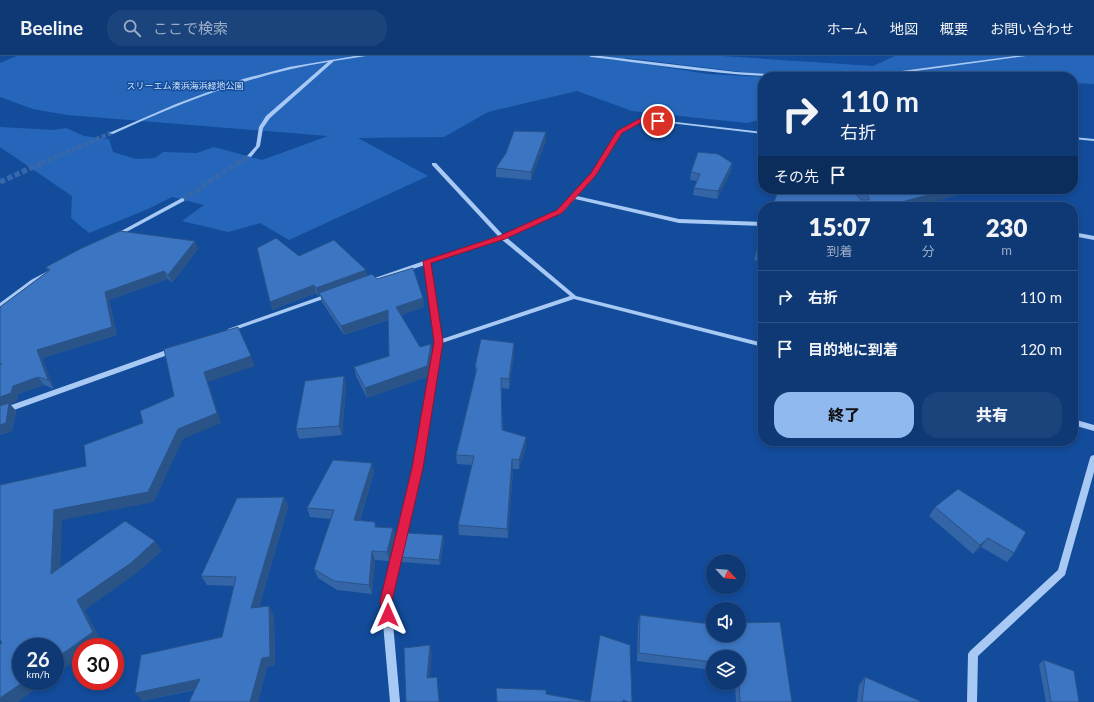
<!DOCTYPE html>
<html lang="ja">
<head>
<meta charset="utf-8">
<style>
	body { margin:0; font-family:Lato,"Noto Sans JP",sans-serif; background:#1c447c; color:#f1f3f6; height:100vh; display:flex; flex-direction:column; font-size:15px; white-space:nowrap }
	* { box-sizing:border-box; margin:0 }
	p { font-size:13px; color:#9bacc5 }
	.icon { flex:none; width:22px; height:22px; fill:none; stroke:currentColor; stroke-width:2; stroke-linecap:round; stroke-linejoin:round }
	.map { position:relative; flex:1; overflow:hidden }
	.sheet { position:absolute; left:758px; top:146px; width:320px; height:244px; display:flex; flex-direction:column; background:#0e3974; border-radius:16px; box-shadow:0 2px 6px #0003,0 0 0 1px #2e5386 }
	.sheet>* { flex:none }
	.guide { position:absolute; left:758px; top:16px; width:320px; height:122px; border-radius:16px; box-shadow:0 2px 6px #0003,0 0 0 1px #2e5386; background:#0e3974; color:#f1f3f6; overflow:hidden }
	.needle { width:26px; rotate:116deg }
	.buttons { position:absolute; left:706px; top:498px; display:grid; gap:8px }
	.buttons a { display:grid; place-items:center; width:40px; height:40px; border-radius:50%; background:#0e3974; box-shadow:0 2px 6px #0003,0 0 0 1px #2e5386; font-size:20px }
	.speed { position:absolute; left:12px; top:582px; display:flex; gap:8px; font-size:20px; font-weight:700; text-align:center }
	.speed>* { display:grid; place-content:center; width:52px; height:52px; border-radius:50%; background:#0e3974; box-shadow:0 2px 6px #0003,0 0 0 1px #2e5386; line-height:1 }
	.speed small { font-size:10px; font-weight:400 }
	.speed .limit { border:6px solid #d22; background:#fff; color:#111 }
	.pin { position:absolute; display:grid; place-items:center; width:34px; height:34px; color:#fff; margin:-17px; border:2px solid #fff; border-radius:50%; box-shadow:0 1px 4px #0007 }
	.me { position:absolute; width:44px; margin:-22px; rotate:0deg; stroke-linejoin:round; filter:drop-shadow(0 0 3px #0008) }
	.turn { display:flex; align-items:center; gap:14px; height:84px; padding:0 16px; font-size:18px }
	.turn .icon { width:52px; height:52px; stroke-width:2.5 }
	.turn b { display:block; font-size:28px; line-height:34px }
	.then { display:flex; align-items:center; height:38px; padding:0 16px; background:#0003; gap:8px; font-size:15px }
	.eta { display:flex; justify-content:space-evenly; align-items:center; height:68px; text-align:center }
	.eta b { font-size:24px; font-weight:800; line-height:28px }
	.cta { display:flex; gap:8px; margin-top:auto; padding:8px 16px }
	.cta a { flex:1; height:46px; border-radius:16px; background:#90b9f0; color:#111; font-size:16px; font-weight:800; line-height:46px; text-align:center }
	.cta a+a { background:#1c447c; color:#f1f3f6 }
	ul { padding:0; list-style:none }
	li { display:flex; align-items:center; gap:12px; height:52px; padding:0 16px; border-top:1px solid #2e5386 }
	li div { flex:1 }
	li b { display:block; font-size:15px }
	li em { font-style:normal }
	header { display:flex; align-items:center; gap:24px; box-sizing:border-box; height:56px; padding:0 20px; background:#0e3974; border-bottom:1px solid #2e5386 }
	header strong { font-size:19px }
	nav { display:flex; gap:22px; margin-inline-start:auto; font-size:14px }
	.search { width:280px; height:36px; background:#1c447c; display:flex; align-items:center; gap:10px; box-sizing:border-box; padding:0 14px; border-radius:16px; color:#9bacc5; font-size:15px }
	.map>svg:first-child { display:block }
	.green { fill:#2666ba }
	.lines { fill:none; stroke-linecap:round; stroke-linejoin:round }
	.minor-tunnel-far1 { stroke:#3667aa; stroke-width:4.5; stroke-dasharray:4.5 2; stroke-linecap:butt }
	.minor-tunnel { stroke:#3667aa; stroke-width:5.5; stroke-dasharray:5.5 2.5; stroke-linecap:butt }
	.minor { fill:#a8c9f4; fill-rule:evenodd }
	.wall { fill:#3465a7 }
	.shaded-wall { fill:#2a5388 }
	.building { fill:#3c76c2; stroke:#2a5388 }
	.route { fill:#e11d48; stroke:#92132f }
	.labels { text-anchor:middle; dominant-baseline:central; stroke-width:3; stroke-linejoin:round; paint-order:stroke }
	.far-park-label { font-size:9px; fill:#d0e4fd; stroke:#134c9b }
</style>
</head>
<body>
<header>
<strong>Beeline</strong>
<div class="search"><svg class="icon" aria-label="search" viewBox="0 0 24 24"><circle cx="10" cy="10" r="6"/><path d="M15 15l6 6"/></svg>ここで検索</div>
<nav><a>ホーム</a><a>地図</a><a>概要</a><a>お問い合わせ</a></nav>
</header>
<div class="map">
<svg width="1094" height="646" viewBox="0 0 1094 646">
	<rect width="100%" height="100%" fill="#134c9b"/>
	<path class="green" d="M17 0H721L873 10 895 0H1094V28L1073 27V21H783L627 2 619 4 708 18 763 21V63L747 67 632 55 577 35 488 56 444 81 358 82 428 120 289 184 260 167 228 176 182 165 204 149 172 141 148 153 89 177 71 162 72 140 0 91V71L54 74 66 72 84 80 109 83 113 96 136 103 155 102 163 96 197 97 214 91 262 104 328 80 67 59 33 53 0 41V7Z"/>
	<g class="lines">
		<path class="minor-tunnel-far1" d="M42 107 111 77
			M238 107 249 100"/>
		<path class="minor-tunnel" d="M0 126 44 106
			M182 144 239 106"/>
		<path class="minor" d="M355 0H366L334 5 270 62 263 72 260 90 251 101 247 100 256 90 259 71 266 60 328 6C252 18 183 46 113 78L109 77 176 48 243 23 289 11Z
			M589 0H601L736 16 796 20 798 21C729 21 660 9 591 1Z
			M1015 0H1026L879 20 848 21 850 20 879 18Z
			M641 62 763 76V78L644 64 622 77 596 119 577 140 679 163 763 166V170L679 167 575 143 562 157 506 181 576 240 763 287V291L574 243 442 287 422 412 391 545 400 646H390L381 545 414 412 436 286 425 209 370 227 368 228 365 226 366 225 424 205 425 204H429L498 180 432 109V107H436L503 179 558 155 592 117 618 75ZM501 183 570 240 442 283 430 207Z
			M1073 81 1094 83V85L1073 83Z
			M182 142 184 143V145L117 181 115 182 112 180Z
			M1073 176 1094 180V184L1073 180Z
			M48 215 50 216V218L35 226 0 252V247L31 224Z
			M330 237 333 239 332 240 232 275H228L227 274 228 273Z
			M172 292H174L177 294 176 296 0 359V353Z
			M1073 363 1094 369V375L1073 369Z
			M1094 399V416L1065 519 978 600 977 646H967L968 598 970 595 1058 514 1090 402 1091 400Z"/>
	</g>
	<path class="wall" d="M546 76V84L531 124 496 121V112Z
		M732 107 731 115 717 143 693 139 694 132 697 125 690 124 691 116Z
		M800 133H962L954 140 912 151 803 138Z
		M763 176V206L754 204 756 196Z
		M198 193 172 227 168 223 109 244 117 279 42 302 54 333 44 329 18 338 17 345 10 348 16 355 12 375 0 379V251L48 215 46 211Z
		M299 200 367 220 423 242 424 251 401 259 420 291 431 288 432 297 429 320 367 342 356 320 354 311 389 300 388 264 344 279 322 246 320 239 318 240 316 237 272 254Z
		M514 297 509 333 501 332 503 374 526 381V391L519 413H513L508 482 459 479 458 469 472 409 457 408 456 399 476 318 475 311Z
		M344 320 346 330 342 379 299 383 296 373Z
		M372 407 374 416 360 465 375 466 376 471 393 472 395 481 389 505 375 504 372 538 337 534 318 522 314 513 331 463 310 461 307 452Z
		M284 441 288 451 259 551 274 559 275 609 267 611 258 646H189L195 634 142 645 222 581 234 530 207 529 201 520Z
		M935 451 1014 497 1007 506 981 491 973 498 929 460Z
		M444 484 440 509 402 506 400 501Z
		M640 559 701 567 792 646H736L735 627H739V601H713V614L637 605 638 568Z
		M1044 604 1079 646H1046L1039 608Z
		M865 621 920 646H857L859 629Z"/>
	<path class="shaded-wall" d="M546 76V84L531 124V116Z
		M732 107 731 115 717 143 718 135Z
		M952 133H962L954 140 912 151H890L905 145Z
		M195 185 198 193 172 227 168 219Z
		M366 214 368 222 319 237 320 239 318 240 316 232Z
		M164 215 168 223 109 244 117 279 42 302 54 333 48 324 37 294 105 236Z
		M314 229 316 237 272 254 270 246Z
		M423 242 424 251 398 260 396 251Z
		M388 254 390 263 344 279 341 270Z
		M514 287V297L509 333V323Z
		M431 288 432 297 429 320 367 342 365 332Z
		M251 300 255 310 208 326 221 367 183 383 154 446 62 464 60 528 51 518 54 454 204 316Z
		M344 320 346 330 342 379 339 370Z
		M38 321 44 329 18 338 17 345 10 348 16 355 12 375 0 379V341L13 330Z
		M526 381V391L519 413V404Z
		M512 403 513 413 508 482 507 473Z
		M372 407 374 416 357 474 354 464Z
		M284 441 288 451 256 561 251 552Z
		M393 472 395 481 389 505 387 496Z
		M443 479 444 484 440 509 439 504Z
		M988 482 981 491 973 498 980 489Z
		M155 485 162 495 138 516 85 554 102 586 94 591H81V600L55 619V603L77 544Z
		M372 495 375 504 372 538 369 529Z
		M269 550 274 559 275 609 267 611 258 646H250Z
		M430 589 432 597 429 629 427 622Z
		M437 621 438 628 440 646H439Z
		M200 623 206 631 142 645 135 637Z
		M25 625H47L18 646H0V642Z"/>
	<path class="building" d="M514 75 546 76 531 116 496 112 506 97Z
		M698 96 718 98 732 107 718 135 694 132 700 118 691 116Z
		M808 133H851L861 144H869V141L861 133H952L905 145V148L890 151H772L777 138H810Z
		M120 175 195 185 168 219 164 215 105 236 112 271 37 294 48 324 38 321 13 330 11 337 0 341V309L2 308H0V251L50 214 46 211 82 192Z
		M763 176V197L756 196Z
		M276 182 299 200 334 184 366 214 316 232 314 229 270 246 257 192Z
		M413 212 423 242 396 251 420 291 431 288 427 310 365 332 354 311 389 300 388 254 341 270 319 237 372 218 377 223Z
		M238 271 251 300 204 316 217 357 178 373 148 436 54 454 51 518 125 465 155 485 131 507 77 544 93 576 55 603V591H21V625H25L0 642V588L2 587 0 583V429L86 410 84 389 143 367 140 355 174 340 164 293Z
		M481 283 514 287 509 323 501 322 502 374 526 381 519 404 512 403 507 473 458 469 474 400 456 399 477 312 475 311Z
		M344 320 339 370 296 373 305 325Z
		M9 347 6 367 0 369V350Z
		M333 404 372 407 354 464 375 466V471L393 472 387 496 372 495 369 529 334 525 314 513 334 454 307 452Z
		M958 433 1026 476 1014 497 988 482 980 489 935 451Z
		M284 441 251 552 269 550 270 601 262 602 250 646H189L200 623 135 637 141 599 222 581 236 521 201 520 237 442Z
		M406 477 443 479 439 504 400 501Z
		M640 559 701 567H713V579H739V567L780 566 792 646H740L739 627V601H713V606L639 597Z
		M600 579 630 589 632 646H628L623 644V646H497L496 632 546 634V638L590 646Z
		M430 589 427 622 437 621 439 646H406L404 592Z
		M1044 604 1074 615 1079 646H1051Z
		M865 621 920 645V646H862Z"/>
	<path class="route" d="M643 61 661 65 658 67 644 65 622 77 596 119 562 157 505 183 431 207 443 286 423 412 392 545 394 559 392 563 388 565 383 563 380 545 412 412 434 286 423 205 499 180 557 154 591 117 617 75Z"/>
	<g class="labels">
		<g class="far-park-label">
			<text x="185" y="29">スリーエム湊浜海浜緑地公園</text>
		</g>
	</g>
</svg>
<div class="buttons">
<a><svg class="needle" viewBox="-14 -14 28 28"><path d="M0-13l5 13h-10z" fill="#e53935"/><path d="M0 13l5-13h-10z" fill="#9bacc5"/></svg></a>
<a><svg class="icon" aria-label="sound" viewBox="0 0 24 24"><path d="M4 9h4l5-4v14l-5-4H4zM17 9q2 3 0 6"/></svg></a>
<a><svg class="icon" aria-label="layers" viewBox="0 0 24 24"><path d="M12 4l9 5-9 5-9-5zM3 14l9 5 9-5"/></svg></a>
</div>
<div class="speed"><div>26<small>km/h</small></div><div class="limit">30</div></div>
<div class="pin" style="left:658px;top:65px;background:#d93025"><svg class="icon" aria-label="arrive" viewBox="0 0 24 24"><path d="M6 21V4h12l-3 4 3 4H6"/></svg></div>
<svg class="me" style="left:388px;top:559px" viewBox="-20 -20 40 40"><path d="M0-17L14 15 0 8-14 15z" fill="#e11d48" stroke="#fff" stroke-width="4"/></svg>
<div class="guide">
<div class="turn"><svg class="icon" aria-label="right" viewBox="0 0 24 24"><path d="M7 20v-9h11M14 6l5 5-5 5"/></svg><div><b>110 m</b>右折</div></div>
<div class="then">その先<svg class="icon" aria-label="arrive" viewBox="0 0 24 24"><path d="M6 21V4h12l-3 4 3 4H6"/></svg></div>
</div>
<section class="sheet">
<div class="eta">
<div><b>15:07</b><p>到着</p></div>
<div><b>1</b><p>分</p></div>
<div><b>230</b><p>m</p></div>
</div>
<ul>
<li><svg class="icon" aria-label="right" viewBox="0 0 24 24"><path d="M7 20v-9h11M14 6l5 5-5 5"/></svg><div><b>右折</b></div><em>110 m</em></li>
<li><svg class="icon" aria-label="arrive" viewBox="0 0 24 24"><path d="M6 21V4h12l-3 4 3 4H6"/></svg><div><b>目的地に到着</b></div><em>120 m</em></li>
</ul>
<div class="cta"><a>終了</a><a>共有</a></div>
</section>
</div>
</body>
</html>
